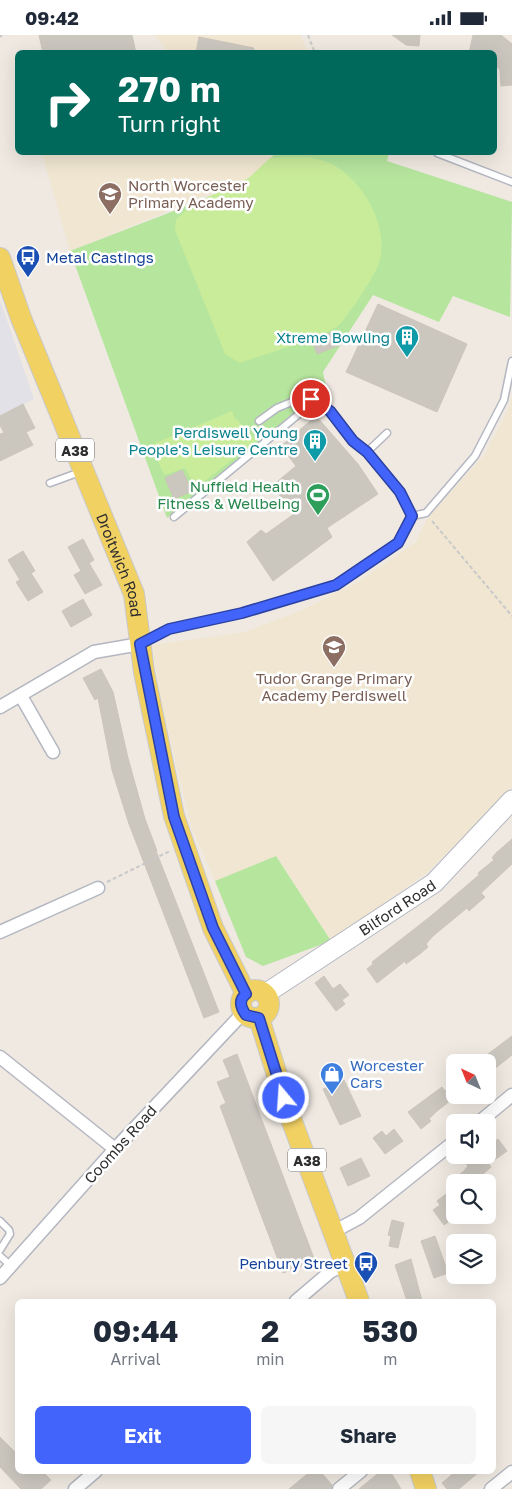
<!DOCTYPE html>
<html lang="en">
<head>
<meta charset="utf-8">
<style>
	body { margin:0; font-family:"Golos Text",sans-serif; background:#f6f6f7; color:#1f2937; height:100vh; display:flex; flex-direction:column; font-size:19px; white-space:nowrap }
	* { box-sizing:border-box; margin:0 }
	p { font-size:16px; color:#747a83 }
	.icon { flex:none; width:28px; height:28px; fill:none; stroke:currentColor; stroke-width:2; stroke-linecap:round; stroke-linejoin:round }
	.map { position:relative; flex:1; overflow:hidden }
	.panel { position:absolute; left:15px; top:1264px; width:481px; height:175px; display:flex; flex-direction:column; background:#fff; border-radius:8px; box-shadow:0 5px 20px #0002 }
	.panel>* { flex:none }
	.banner { position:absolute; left:15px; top:15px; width:482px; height:105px; border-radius:8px; box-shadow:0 5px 20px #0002; background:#00695c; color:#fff; overflow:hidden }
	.needle { width:32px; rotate:317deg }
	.fabs { position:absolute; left:446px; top:1019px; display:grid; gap:10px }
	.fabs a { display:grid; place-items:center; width:50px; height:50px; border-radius:8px; background:#fff; box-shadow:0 5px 20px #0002; font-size:25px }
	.pin { position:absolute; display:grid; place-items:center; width:42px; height:42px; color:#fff; margin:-21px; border:2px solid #fff; border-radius:50%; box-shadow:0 1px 5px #0007 }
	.me { position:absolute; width:55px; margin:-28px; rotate:342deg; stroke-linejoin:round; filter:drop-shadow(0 0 4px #0008) }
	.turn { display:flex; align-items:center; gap:18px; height:105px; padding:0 20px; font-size:22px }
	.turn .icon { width:65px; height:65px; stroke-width:2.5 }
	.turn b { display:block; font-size:35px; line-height:42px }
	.eta { display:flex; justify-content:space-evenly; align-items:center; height:85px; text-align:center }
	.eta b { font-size:30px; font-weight:700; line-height:35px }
	.cta { display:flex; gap:10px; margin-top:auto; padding:10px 20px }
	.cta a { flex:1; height:58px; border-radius:8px; background:#4264fb; color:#fff; font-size:20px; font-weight:700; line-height:58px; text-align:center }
	.cta a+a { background:#f6f6f7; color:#1f2937 }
	.status { display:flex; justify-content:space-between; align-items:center; height:35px; padding:0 25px; background:#fff; direction:ltr }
	.status svg { height:14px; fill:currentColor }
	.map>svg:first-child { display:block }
	.industrial { fill:#e3e1e8 }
	.education { fill:#f0e6d1 }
	.green { fill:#b6e59e }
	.pitch { fill:#c9ec9a }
	.building { fill:#cbc7bf; stroke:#cbc5ba }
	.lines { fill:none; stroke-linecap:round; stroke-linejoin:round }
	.service-casing { stroke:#b4b7c1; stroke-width:9 }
	.minor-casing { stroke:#b4b7c1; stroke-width:15 }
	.secondary-casing { stroke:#b4b7c1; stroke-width:21 }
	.primary-casing { stroke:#c9c9c9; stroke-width:22 }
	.path { stroke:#c9c9c9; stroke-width:2; stroke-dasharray:4 2.5; stroke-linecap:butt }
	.service { stroke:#fff; stroke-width:6 }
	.minor { stroke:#fff; stroke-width:12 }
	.secondary { stroke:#fff; stroke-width:19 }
	.primary { stroke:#f2d163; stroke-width:20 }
	.route-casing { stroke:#2b41a3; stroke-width:12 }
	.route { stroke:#4264fb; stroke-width:9 }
	.labels { text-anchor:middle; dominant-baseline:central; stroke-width:5; stroke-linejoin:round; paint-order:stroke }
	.shield { fill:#fff; stroke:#6d6d6d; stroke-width:1 }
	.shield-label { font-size:14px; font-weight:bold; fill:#2e2e2e }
	.education-label { font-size:15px; fill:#785e54; stroke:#fff; text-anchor:start }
	.transit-label { font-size:15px; fill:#164399; stroke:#fff; text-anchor:start }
	.culture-label { font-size:15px; fill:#0d838f; stroke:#fff; text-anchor:end }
	.leisure-label { font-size:15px; fill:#27864d; stroke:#fff; text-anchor:end }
	.street-label { font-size:15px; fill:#2e2e2e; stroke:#fff }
	.shop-label { font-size:15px; fill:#366cbe; stroke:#fff; text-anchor:start }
</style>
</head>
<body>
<div class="status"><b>09:42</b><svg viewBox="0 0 49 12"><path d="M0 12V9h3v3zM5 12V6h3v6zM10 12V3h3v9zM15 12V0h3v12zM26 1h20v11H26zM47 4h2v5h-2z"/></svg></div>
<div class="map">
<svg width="512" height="1454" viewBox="0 0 512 1454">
	<rect width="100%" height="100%" fill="#efe9e1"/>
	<path class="industrial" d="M0 265 34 364 0 381Z"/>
	<path class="education" d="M154 0H300L308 17H168Z
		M42 118H276L249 143 70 216Z
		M512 361V752L428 837 331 906 276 821 215 846 191 791 159 656 152 610 245 597 300 576 358 547 416 507 427 484 485 419 508 375Z"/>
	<path class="green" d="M276 118H389L387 126 512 167 510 282 453 261 439 287 373 260 323 337 326 352 320 360 167 483 70 216 197 167 249 143Z
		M276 821 331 906 263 931 246 922 215 846Z"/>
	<path class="pitch" d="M270 123C285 123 302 121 316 124 356 130 392 190 379 228 375 241 349 279 340 289 329 301 259 321 240 328L225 319 175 195 176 184 197 167 249 143Z
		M232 376 235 384H237L256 406 196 453 185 433 164 440 151 410Z"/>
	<path class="building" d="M39 0H132L136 18H43Z
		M392 0H420L419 11 406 10Z
		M473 0H501L512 9V50L501 51 500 35 495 29V18H469Z
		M199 2 254 13V18H196Z
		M378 269 467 309 437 377 346 337Z
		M334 296 340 310 317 319 312 306Z
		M23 369 35 393 26 397 33 410 0 426V399L4 398 0 390V381Z
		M316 381 358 429 378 459 327 493 332 502 273 546 247 507 261 495 266 499 294 479 272 451 296 431 281 411Z
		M182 435 192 456 174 464 165 443Z
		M83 504 94 525 89 528 102 550 85 559 74 540 81 536 68 512Z
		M23 516 35 536 31 538 43 557 28 566 16 547 20 545 8 525Z
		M83 564 92 580 71 592 62 576Z
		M101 634 113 657 128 723 145 784 157 816H156L219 977 204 983 129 789 112 735 98 663 95 665 83 643Z
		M512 804V829L481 858 485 862 469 876 467 873 433 901 426 909 428 912 421 918 406 929 405 926 377 948 367 934 373 929 372 927 431 881 479 840 478 838 494 825 492 823 496 818Z
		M324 941 333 954 340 949 349 960 342 965 345 969 336 976 315 948Z
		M512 1001V1020L488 1039V1028H476Z
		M237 1019 315 1226 283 1238 220 1071 226 1068 217 1047 230 1042 223 1025Z
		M344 1045 361 1081 340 1090 323 1054Z
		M455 1048V1062L437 1076 429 1084 431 1086 421 1094 408 1077 442 1052 445 1056Z
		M394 1094 403 1106 385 1119 373 1103 382 1096 386 1101Z
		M498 1104 507 1116 489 1129 491 1132 473 1148H449L464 1136 468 1131 466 1129 477 1120H488V1112Z
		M361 1123 370 1141 348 1151 340 1133Z
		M455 1152V1182L444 1190 433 1175 440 1170 437 1166Z
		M392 1185 404 1188 398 1213 389 1211 391 1201 388 1200Z
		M435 1201 448 1238 434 1243 421 1206Z
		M411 1224 422 1266H407L395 1230Z
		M0 1402 18 1420V1436H42L51 1445 41 1454H21L0 1432Z
		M311 1436H320L332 1450 331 1454H289Z
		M381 1436H390L401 1454H359Z
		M456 1436H480L459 1454H447L442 1448Z"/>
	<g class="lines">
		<g class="service-casing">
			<path id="service" d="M437 118 512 147
				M259 386 277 373 304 362C337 375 340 397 367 417
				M387 398 367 417 400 457 412 481
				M50 448 80 437
				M412 481 426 478 475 421 504 365 512 326
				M174 482 316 365
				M143 607 169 594 242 579 336 550 398 508 412 481
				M0 1186 9 1195 10 1199 0 1215
				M0 1221 11 1231"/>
		</g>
		<g class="minor-casing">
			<path id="minor" d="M21 661 53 717
				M0 672 94 617 140 609
				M0 897 98 853
				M0 1022 115 1114
				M478 1088 512 1060
				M333 1197 359 1183 455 1106
				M0 1243 115 1114 244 977
				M296 1266 330 1237 345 1229
				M75 1454 96 1436
				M339 1454 361 1436
				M491 1454 512 1437"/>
		</g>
		<g class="secondary-casing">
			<g id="secondary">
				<path id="s1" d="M265 959 434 848 512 765"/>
			</g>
		</g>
		<g class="primary-casing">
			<g id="primary">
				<path id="s2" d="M0 223 21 283 134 559 144 637 174 781 213 893 246 959"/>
				<circle cx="255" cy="969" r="14"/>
				<path d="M259 983 290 1081 359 1266"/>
				<path d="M420 1436 426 1454"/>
			</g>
		</g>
		<path class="path" d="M308 0 315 18
			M0 2 2 0
			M432 486 512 581
			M107 847 170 816"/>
		<use href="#service" class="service"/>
		<use href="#minor" class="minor"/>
		<use href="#secondary" class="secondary"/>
		<use href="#primary" class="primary"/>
	</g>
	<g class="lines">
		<g class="route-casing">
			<path id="route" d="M284 1063 259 983 246 980C241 973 238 965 246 959L213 893 174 782 140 609 169 594 242 578 336 550 398 508 412 481 400 457 367 417 353 406 330 376 311 364"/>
		</g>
		<use href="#route" class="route"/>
	</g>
	<defs>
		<g id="school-pin" transform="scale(1.25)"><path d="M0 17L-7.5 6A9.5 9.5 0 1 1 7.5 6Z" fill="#8d6e63" stroke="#fff"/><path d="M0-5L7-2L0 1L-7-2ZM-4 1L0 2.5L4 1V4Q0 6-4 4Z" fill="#fff"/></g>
		<g id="bus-pin" transform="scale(1.25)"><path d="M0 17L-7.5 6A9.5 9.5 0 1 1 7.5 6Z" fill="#1a4fb4" stroke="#fff"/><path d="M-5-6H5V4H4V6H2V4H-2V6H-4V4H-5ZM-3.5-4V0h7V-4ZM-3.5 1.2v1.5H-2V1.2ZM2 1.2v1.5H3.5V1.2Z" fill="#fff"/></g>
		<g id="building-pin" transform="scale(1.25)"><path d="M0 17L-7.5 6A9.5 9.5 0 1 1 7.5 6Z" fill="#0f9aa8" stroke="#fff"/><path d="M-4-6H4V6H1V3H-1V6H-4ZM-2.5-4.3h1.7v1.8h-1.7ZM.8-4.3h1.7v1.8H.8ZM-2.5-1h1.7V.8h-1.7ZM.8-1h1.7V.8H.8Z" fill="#fff"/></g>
		<g id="stadium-pin" transform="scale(1.25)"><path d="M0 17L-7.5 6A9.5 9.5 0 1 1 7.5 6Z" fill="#2e9e5b" stroke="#fff"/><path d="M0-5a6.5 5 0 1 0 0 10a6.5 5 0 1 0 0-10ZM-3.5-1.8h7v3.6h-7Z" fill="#fff"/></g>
		<g id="shop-pin" transform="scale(1.25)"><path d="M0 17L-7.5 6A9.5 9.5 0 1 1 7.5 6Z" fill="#3f7fe0" stroke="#fff"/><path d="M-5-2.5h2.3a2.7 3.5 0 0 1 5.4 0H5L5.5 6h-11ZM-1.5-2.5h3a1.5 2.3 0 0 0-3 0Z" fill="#fff"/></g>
	</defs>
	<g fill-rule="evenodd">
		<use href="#school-pin" x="110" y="159"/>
		<use href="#bus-pin" x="28" y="222"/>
		<use href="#building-pin" x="407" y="302"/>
		<use href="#building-pin" x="315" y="406"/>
		<use href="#stadium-pin" x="318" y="460"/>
		<use href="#school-pin" x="334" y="612"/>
		<use href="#shop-pin" x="332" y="1039"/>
		<use href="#bus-pin" x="366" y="1228"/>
	</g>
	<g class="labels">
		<g class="shield">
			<rect x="56" y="403.5" width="38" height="23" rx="4"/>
			<rect x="288" y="1113.5" width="38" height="23" rx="4"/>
		</g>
		<g class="shield-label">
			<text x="75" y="415">A38</text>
			<text x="307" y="1125">A38</text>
		</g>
		<g class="education-label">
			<text x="128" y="150">North Worcester<tspan x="128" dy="17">Primary Academy</tspan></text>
			<text x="334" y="643" text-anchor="middle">Tudor Grange Primary<tspan x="334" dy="17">Academy Perdiswell</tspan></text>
		</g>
		<g class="transit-label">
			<text x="46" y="222">Metal Castings</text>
			<text x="348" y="1228" text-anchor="end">Penbury Street</text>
		</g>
		<g class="culture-label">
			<text x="390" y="302">Xtreme Bowling</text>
			<text x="298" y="397">Perdiswell Young<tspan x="298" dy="17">People's Leisure Centre</tspan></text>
		</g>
		<g class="leisure-label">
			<text x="300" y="451">Nuffield Health<tspan x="300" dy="17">Fitness &amp; Wellbeing</tspan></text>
		</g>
		<g class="street-label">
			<text stroke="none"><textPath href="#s2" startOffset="330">Droitwich Road</textPath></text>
			<text stroke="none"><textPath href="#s1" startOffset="158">Bilford Road</textPath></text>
			<text transform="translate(120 1109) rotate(-48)">Coombs Road</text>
		</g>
		<g class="shop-label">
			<text x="350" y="1030">Worcester<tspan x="350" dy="17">Cars</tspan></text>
		</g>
	</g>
</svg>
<div class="fabs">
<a><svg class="needle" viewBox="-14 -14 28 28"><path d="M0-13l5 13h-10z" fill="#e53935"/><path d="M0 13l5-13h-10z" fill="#747a83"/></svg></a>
<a><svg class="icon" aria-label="sound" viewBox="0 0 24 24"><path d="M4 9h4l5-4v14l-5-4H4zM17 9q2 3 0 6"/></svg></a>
<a><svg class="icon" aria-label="search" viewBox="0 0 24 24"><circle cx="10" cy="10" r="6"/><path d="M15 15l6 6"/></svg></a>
<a><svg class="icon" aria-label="layers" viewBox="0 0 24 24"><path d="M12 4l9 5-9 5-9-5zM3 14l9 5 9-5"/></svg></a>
</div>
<div class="pin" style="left:311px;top:364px;background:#d93025"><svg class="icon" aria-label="arrive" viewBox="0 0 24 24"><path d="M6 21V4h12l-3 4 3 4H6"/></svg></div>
<svg class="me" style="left:284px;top:1063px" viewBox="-20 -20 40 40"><circle r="17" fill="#4264fb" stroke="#fff" stroke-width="3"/><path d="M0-11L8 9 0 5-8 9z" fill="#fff"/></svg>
<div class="banner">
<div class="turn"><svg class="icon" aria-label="right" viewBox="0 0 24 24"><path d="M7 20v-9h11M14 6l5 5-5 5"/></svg><div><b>270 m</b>Turn right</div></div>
</div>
<section class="panel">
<div class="eta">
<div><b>09:44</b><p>Arrival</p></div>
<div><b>2</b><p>min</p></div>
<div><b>530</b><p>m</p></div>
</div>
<div class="cta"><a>Exit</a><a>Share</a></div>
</section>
</div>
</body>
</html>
